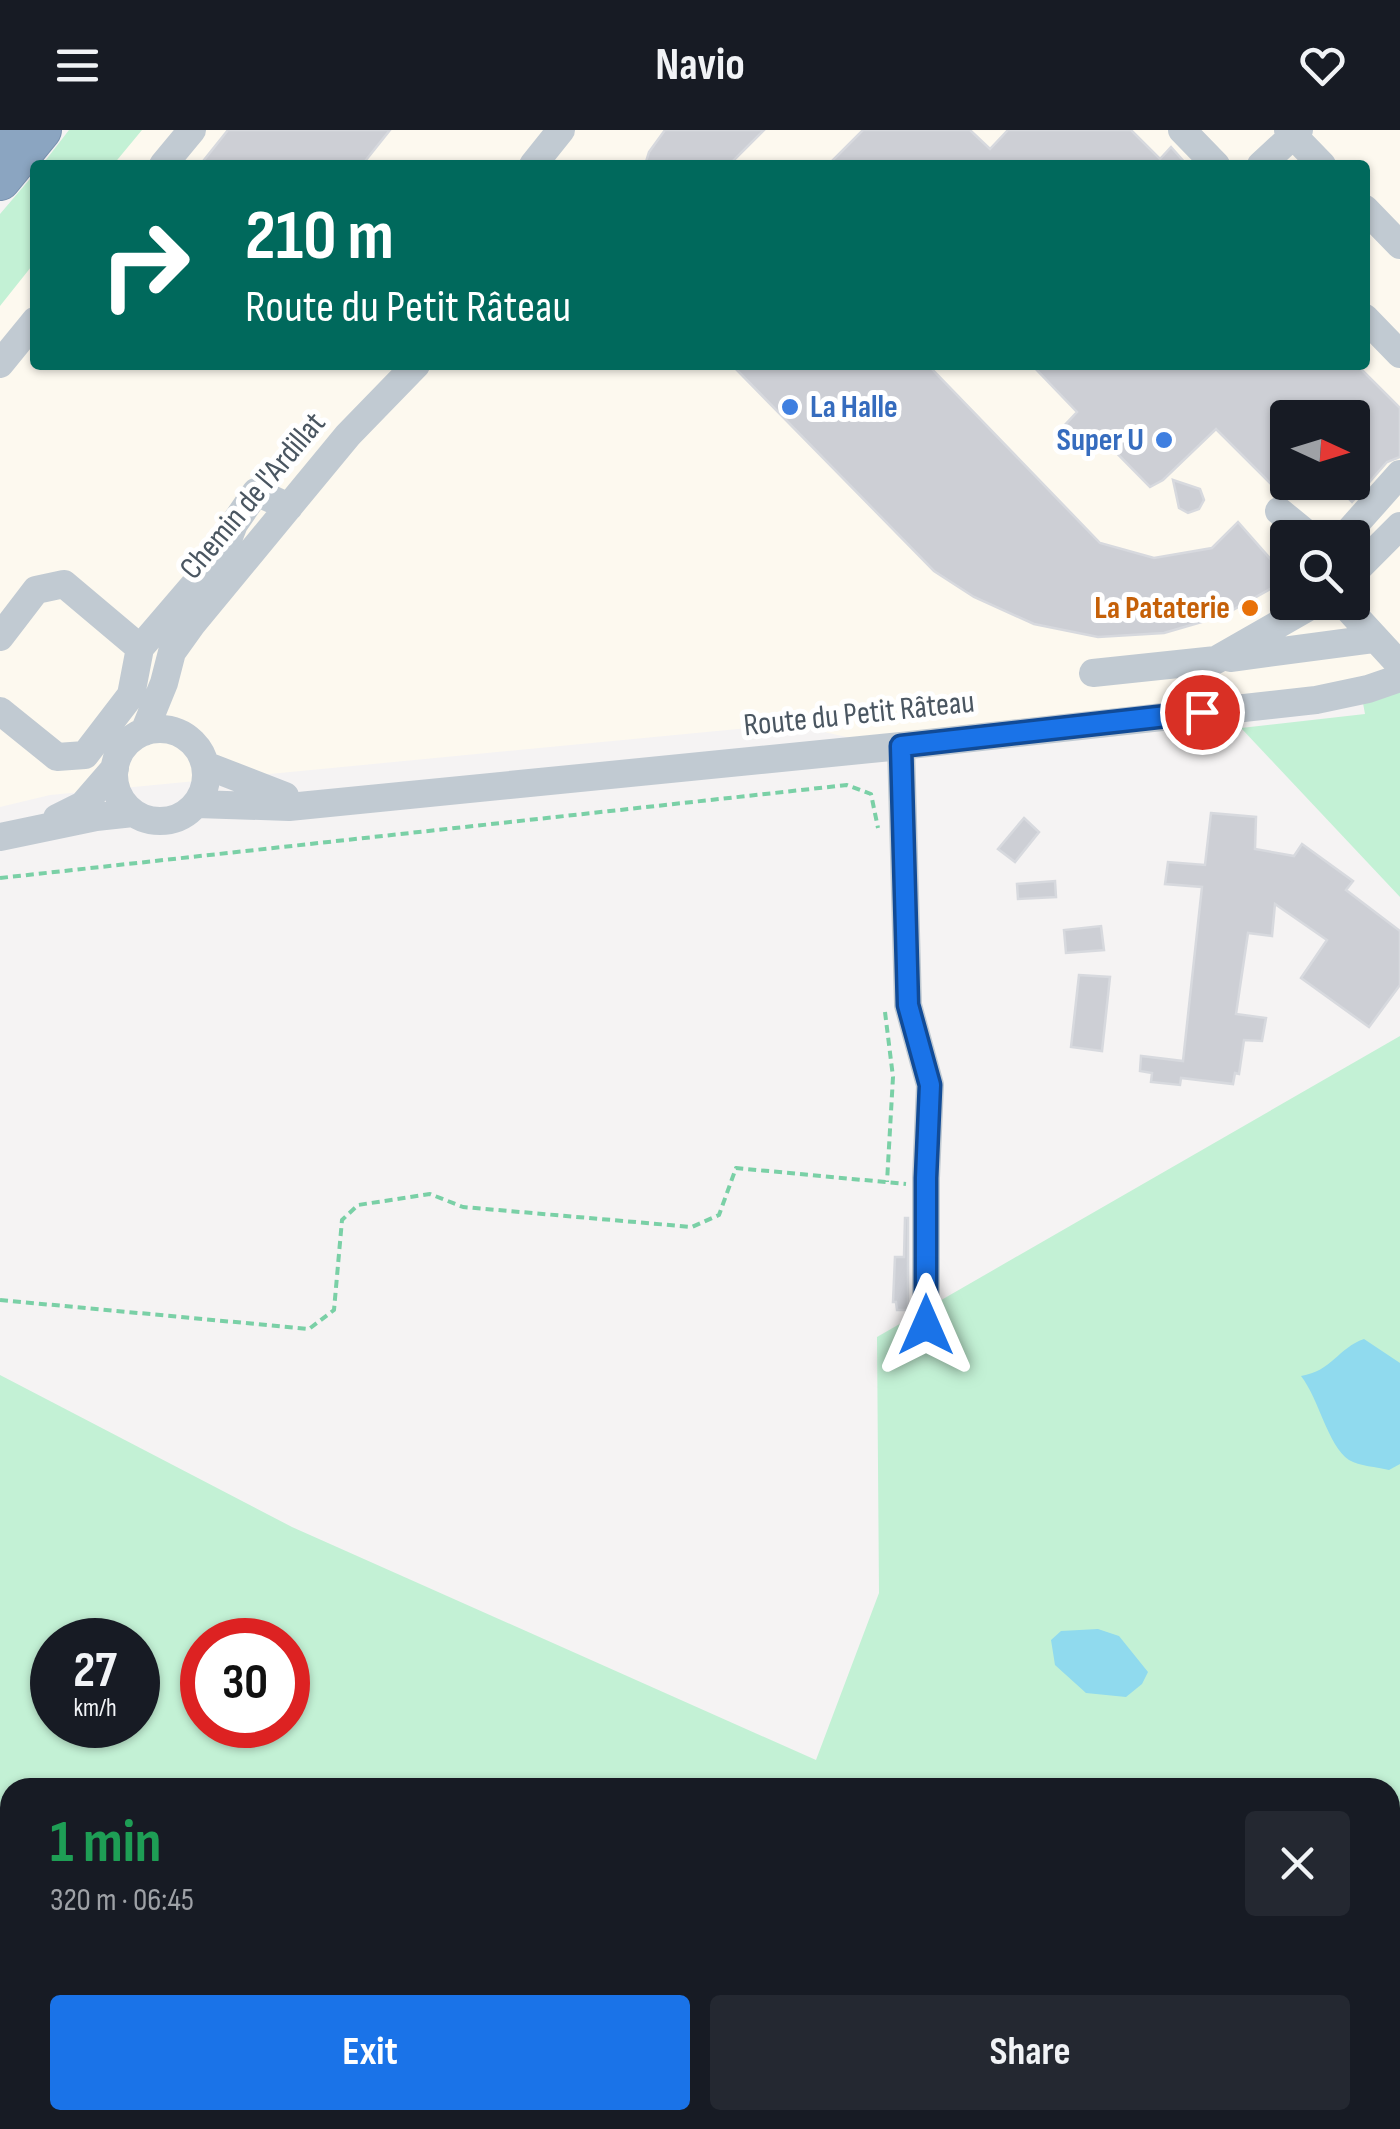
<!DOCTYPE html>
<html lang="en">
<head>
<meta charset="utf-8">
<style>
	body { margin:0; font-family:"Sofia Sans Condensed",sans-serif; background:#242831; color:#f1f3f6; height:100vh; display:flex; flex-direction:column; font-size:38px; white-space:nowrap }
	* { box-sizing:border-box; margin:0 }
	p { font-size:32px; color:#9ea1a6 }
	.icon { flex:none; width:55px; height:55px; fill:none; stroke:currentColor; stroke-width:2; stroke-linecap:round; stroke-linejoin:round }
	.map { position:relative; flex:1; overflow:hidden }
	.details { position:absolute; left:0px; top:1648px; width:1400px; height:352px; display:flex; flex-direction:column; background:#171b24; border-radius:30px 30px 0 0; box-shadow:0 2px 8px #0004 }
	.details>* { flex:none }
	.hud { position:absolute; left:30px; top:30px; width:1340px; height:210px; border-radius:10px; box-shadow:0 2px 8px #0004; background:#00695c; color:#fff; overflow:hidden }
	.needle { width:65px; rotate:94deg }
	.controls { position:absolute; left:1270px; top:270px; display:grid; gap:20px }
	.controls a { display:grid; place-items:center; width:100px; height:100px; border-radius:10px; background:#171b24; box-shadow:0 2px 8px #0004; font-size:50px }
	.speed { position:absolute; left:30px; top:1488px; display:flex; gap:20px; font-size:50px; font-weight:700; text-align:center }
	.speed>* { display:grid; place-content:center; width:130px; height:130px; border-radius:50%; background:#171b24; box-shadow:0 2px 8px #0004; line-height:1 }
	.speed small { font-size:25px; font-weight:400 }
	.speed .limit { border:15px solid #d22; background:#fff; color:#111 }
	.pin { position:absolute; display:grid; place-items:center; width:85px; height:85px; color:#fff; margin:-42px; border:5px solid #fff; border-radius:50%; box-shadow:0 2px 10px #0007 }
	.me { position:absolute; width:110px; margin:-55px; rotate:0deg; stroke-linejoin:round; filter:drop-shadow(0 0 8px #0008) }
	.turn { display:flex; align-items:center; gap:35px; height:210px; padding:0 50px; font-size:45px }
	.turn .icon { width:130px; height:130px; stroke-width:2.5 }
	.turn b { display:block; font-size:70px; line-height:85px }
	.round { display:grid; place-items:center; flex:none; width:105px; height:105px; border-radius:10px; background:#242831 }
	.overview { display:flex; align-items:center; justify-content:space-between; height:170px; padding:0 50px }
	h1 { font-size:60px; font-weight:700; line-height:75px; color:#1e9e55 }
	.action { display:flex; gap:20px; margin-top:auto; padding:20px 50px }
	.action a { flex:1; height:115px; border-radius:10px; background:#1a73e8; color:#fff; font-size:40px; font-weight:700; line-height:115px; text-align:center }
	.action a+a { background:#242831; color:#f1f3f6 }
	header { display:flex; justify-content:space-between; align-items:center; height:130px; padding:0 50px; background:#171b24; font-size:45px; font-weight:700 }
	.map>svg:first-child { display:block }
	.commercial { fill:#fdf9ef; fill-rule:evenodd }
	.green { fill:#c3f1d5; fill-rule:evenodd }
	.water { fill:#90daee }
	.building { fill:#cdcfd5; stroke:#d7d9de; stroke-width:2.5 }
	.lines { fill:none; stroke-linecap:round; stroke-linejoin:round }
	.highway-casing { stroke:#7690ad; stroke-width:42 }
	.path { stroke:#7ad0a6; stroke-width:4; stroke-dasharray:8 5; stroke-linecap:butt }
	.minor { stroke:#c1cad2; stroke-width:28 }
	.highway { stroke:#8ba5c1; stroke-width:40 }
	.route-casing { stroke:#114b97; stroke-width:25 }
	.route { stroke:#1a73e8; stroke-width:18 }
	.shop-dot { fill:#3f7fe0; stroke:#fff; stroke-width:4 }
	.food-dot { fill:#e8710a; stroke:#fff; stroke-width:4 }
	.labels { text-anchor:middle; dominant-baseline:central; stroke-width:10; stroke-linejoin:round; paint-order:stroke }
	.shop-label { font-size:32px; font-weight:bold; fill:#366cbe; stroke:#fff; text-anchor:start }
	.street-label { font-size:32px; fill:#4a5661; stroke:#fff }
	.food-label { font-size:32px; font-weight:bold; fill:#c56008; stroke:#fff; text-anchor:end }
</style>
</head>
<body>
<header><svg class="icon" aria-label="menu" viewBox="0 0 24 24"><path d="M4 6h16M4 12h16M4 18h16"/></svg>Navio<svg class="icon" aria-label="heart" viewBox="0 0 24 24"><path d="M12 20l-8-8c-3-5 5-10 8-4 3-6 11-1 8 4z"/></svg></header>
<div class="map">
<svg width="1400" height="1999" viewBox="0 0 1400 1999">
	<rect width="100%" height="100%" fill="#f5f3f3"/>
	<path class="commercial" d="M130 0H1400V540L1361 562 855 609 790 594 50 665 0 677V165L35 121V235H1365V35H103ZM1288 288H1352V352H1288ZM1288 408H1352V472H1288Z"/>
	<path class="green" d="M69 0H142L113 35H42Z
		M35 43V132L0 176V84Z
		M1400 540V767L1241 598 1365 584 1361 562Z
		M1400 906V1999H0V1245L292 1397 816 1630 879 1463 877 1207ZM52 1510H138V1595H52ZM202 1510H288V1595H202ZM10 1658H1390V1990H10Z"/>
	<path class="water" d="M1364 1209 1400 1233V1334L1389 1340C1377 1337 1359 1336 1349 1330 1328 1316 1319 1269 1301 1246 1332 1241 1338 1218 1364 1209Z
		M1098 1499 1119 1506 1148 1542 1142 1554 1126 1567 1086 1563 1055 1535 1051 1510 1061 1501Z"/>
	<path class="building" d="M228 0H390L362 35H200Z
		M665 0H764L729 35H645L649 22Z
		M863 0H970L990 19 1008 0H1131L1160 29 1171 17 1187 35H828Z
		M732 235H928L1100 413 1154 428 1212 418 1238 392 1288 449 1222 486 1164 503 1098 507 1034 494 974 467 934 441Z
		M1032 235H1357L1400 278V327L1387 332 1352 372 1332 352H1352V288H1288V338L1271 354 1216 299 1163 350 1150 357 1098 304 1084 320 1062 298 1077 282Z
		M1173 350 1200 359 1204 370 1199 379 1188 383 1179 378Z
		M1211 683 1256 687 1255 719 1294 726 1302 714 1353 751 1346 760 1400 801V855L1369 897 1301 848 1327 810 1275 774 1272 806 1248 803 1236 884 1266 888 1262 911 1244 910 1239 944 1235 943 1233 954 1181 948 1180 955 1151 952 1152 943 1140 941 1141 926 1183 931 1202 757 1165 754 1168 732 1205 735Z
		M1024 688 1039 702 1015 732 998 719Z
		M1055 751 1056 767 1018 769 1017 754Z
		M1101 796 1104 820 1066 823 1064 800Z
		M1079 845 1110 847 1102 921 1071 917Z
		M905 1088H908V1180H897L896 1172H893L895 1127H904Z"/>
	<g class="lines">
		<g class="highway-casing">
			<path id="highway" d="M0 5 4 0
				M0 50 41 0"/>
		</g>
		<path class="path" d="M0 748 847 655 871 664 878 698
			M885 882 893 947 887 1052
			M0 1170 309 1199 334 1180 342 1090 358 1075 430 1064 463 1077 692 1097 719 1085 736 1038 906 1054"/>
		<path class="minor" d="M1182 0 1216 35
			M1288 0 1322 35
			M163 35 192 0
			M533 35 561 0
			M1261 35 1299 0
			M1365 79 1400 115
			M1365 188 1400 224
			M0 234 35 191
			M1279 381 1312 408
			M1343 408 1400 344
			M1352 444 1400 396
			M1342 472 1400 535
			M0 507 36 460 64 454 140 518
			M1230 528 1373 509
			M1093 543 1216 530 1317 472
			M0 581 57 627 85 625 131 565 140 518 224 420 234 394 256 362 289 377
			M114 645a46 46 0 1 1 92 0a46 46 0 1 1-92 0Z
			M144 602 164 553 172 522 192 494 348 305 416 235
			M901 616 908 875 930 955 926 1048V1195
			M205 635 285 666
			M197 674 289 677 901 616 1316 570 1368 559 1400 548
			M57 688 83 675 115 638
			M0 707 96 687 133 683"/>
		<use href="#highway" class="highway"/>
	</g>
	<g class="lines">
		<g class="route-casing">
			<path id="route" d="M926 1195V1048L930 955 908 875 901 616 1202 582"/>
		</g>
		<use href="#route" class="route"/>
	</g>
	<g class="shop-dot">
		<circle cx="790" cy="277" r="10"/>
		<circle cx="1164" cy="310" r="10"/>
	</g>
	<circle class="food-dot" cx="1250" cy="478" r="10"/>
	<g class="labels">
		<g class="shop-label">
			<text x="810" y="277">La Halle</text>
			<text x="1144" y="310" text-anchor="end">Super U</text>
		</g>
		<g class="street-label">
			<text transform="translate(253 366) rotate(-50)">Chemin de l'Ardillat</text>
			<text transform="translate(859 584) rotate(-6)">Route du Petit Râteau</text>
		</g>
		<g class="food-label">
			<text x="1230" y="478">La Pataterie</text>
		</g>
	</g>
</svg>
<div class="controls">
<a><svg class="needle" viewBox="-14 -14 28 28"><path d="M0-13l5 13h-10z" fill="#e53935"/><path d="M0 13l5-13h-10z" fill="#9ea1a6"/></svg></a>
<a><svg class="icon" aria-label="search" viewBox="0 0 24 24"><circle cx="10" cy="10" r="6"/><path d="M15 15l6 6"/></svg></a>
</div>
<div class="speed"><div>27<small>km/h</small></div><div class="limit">30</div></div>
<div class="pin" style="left:1202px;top:582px;background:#d93025"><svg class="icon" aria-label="arrive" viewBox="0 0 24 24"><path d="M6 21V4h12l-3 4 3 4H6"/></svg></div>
<svg class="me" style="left:926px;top:1195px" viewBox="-20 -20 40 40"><path d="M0-17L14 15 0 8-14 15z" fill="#1a73e8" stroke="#fff" stroke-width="4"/></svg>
<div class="hud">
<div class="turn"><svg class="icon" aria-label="right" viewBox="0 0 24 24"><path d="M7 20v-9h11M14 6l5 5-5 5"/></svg><div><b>210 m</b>Route du Petit Râteau</div></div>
</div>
<section class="details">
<div class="overview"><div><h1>1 min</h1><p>320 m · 06:45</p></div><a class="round"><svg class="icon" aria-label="close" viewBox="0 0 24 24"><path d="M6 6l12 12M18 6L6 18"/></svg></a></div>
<div class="action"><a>Exit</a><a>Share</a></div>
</section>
</div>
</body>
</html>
